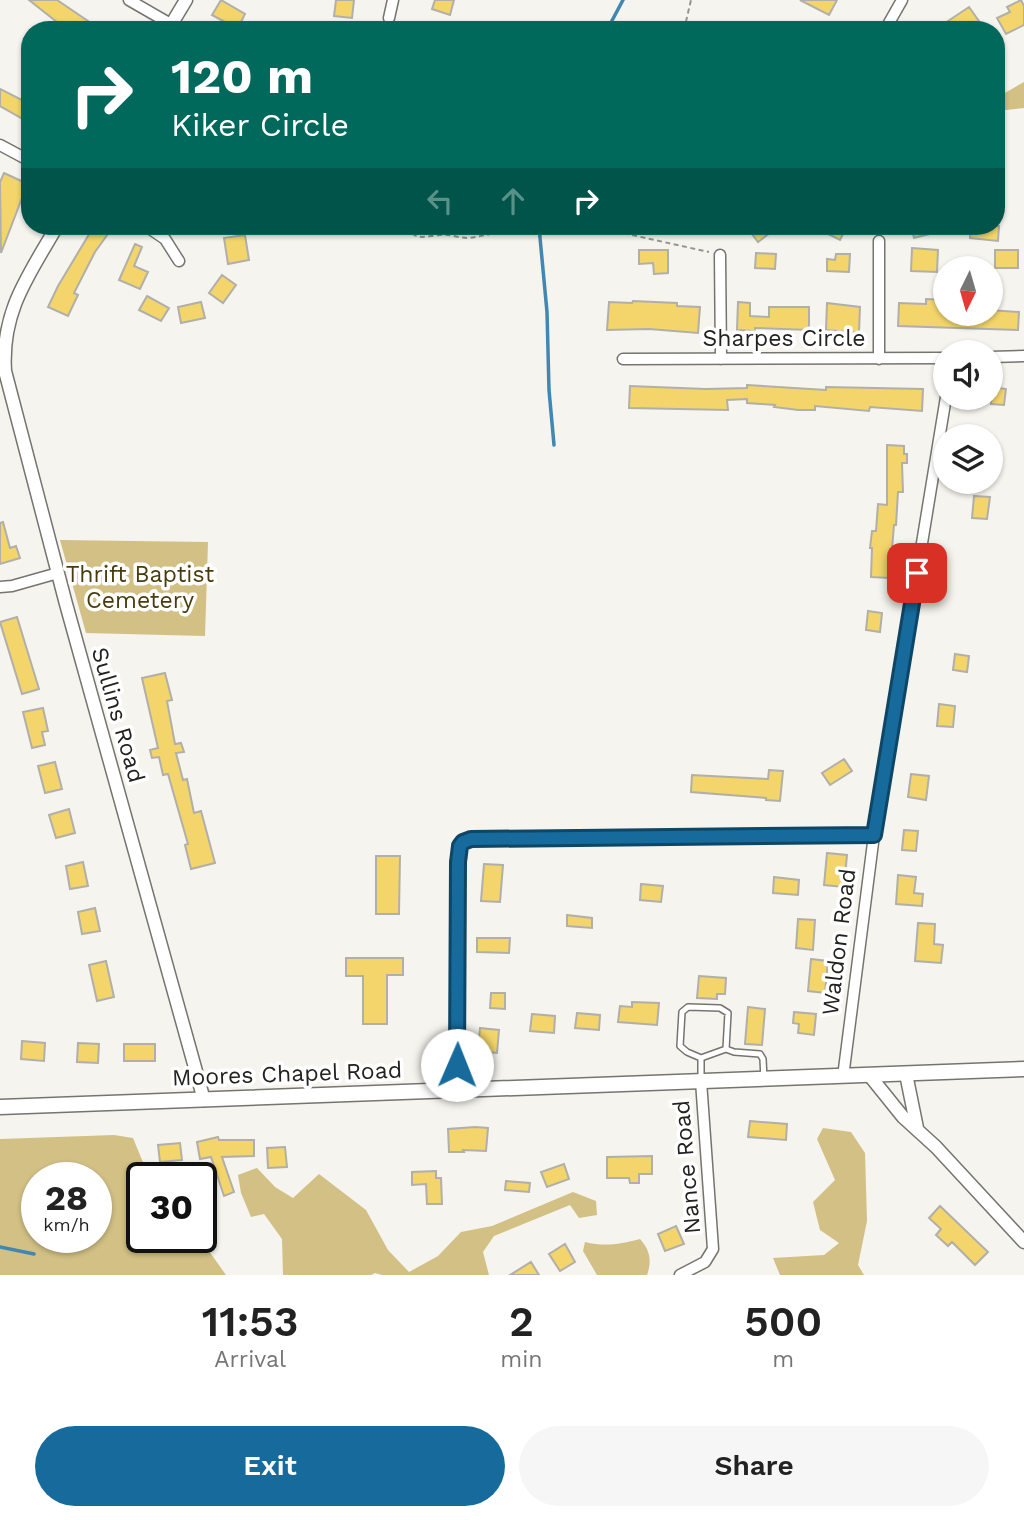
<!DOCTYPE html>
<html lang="en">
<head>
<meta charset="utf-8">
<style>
	body { margin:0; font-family:"Work Sans",sans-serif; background:#f6f6f6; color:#222; height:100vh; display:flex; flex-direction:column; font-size:26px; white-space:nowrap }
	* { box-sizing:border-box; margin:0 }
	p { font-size:23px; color:#767676 }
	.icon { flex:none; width:38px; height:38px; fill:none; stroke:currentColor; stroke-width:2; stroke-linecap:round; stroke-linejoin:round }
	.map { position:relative; height:1275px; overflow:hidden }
	.side { display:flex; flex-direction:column; background:#fff; flex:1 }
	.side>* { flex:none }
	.banner { position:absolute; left:21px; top:21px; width:984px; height:214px; border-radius:28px; box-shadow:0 2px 5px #0004; background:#00695c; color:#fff; overflow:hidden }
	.needle { width:46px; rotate:185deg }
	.fabs { position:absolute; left:933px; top:256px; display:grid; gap:14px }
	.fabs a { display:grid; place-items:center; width:70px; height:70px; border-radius:50%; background:#fff; box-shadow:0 2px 5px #0004; font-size:35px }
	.speed { position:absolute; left:21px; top:1162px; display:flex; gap:14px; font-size:35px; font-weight:700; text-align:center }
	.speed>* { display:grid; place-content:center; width:91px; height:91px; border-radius:50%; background:#fff; box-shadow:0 2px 5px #0004; line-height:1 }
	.speed small { font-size:18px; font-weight:400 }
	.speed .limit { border:4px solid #111; border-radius:10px; background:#fff; color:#111 }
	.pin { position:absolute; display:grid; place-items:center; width:60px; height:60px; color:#fff; margin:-30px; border-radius:14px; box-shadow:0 4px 10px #0006 }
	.me { position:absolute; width:77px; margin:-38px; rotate:1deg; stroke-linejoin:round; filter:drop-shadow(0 0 5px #0008) }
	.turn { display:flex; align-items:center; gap:24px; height:147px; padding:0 35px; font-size:32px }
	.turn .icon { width:91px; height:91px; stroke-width:2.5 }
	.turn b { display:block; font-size:49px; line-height:60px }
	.lanes { display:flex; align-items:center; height:66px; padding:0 35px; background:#0003; justify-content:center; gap:35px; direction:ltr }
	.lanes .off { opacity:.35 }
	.eta { display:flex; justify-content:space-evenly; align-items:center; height:119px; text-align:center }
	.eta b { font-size:42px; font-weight:600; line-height:49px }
	.cta { display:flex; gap:14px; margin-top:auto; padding:14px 35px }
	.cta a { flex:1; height:80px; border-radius:42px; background:#166b9c; color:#fff; font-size:28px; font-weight:600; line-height:80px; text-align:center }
	.cta a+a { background:#f6f6f6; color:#222 }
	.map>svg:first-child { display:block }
	.green { fill:#d2c085; fill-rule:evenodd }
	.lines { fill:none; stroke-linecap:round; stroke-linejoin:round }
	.stream { stroke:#4287b2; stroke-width:3.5 }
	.building { fill:#f3d56b; stroke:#b1afaa; stroke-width:2 }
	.service-casing { stroke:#75746f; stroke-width:8 }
	.minor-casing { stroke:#75746f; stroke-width:13 }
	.tertiary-casing { stroke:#75746f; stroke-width:15 }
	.secondary-casing { stroke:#75746f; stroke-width:17 }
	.path { stroke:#969591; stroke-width:2; stroke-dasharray:5 3.5; stroke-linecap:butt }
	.service { stroke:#fff; stroke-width:5 }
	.minor { stroke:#fff; stroke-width:10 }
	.tertiary { stroke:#fff; stroke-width:12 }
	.secondary { stroke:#fff; stroke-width:14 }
	.route-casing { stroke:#0e4665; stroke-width:18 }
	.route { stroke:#166b9c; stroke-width:12 }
	.labels { text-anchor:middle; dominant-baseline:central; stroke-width:7; stroke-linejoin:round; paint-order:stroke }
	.street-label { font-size:23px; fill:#222220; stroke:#fff }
	.park-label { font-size:23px; fill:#483c0e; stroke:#fff }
</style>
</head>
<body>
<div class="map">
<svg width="1024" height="1275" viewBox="0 0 1024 1275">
	<rect width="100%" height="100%" fill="#f5f4ee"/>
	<path class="green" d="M1024 82V108L996 111V98Z
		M60 540 208 542 205 636 86 633Z
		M823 1128 851 1132 865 1153 867 1221 858 1265 864 1275H780L773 1258 824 1255 839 1243 820 1230 813 1202 835 1180 817 1139Z
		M114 1135 133 1138 149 1177 142 1178V1237H199L226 1275H0V1139ZM37 1178H96V1237H37Z
		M257 1168 275 1187 293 1198 319 1174 366 1210 388 1250 409 1272 438 1256 461 1232 492 1226 573 1192 596 1201 597 1215 579 1218 570 1205 494 1236 483 1252 489 1275H382L375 1273 371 1275H283L282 1239 264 1214 251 1217 241 1193 238 1175Z
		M640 1239C650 1250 652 1261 647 1275H597L583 1251 585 1242C605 1247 620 1244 640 1239Z"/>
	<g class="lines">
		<path class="stream" d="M607 30 623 0
			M539 227 547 312 549 390 554 445
			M0 1247 34 1254"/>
	</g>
	<path class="building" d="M29 0H57L88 21 82 30H67Z
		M221 0 245 14 241 22 252 30H221L225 22 212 15Z
		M336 0H354L352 18 334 16Z
		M435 0H454L450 15 432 9Z
		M800 0H837L829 15Z
		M1021 0 1024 6V25L1006 34 997 18 1010 12 1007 7Z
		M969 7 981 24 972 30H949L945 23Z
		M0 89 30 104V123L0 106Z
		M4 173 30 185V202L22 198 1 253 0 182Z
		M94 226H101L110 231 95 252 74 293 78 295 68 316 48 307 58 286Z
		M746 226H779L758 242Z
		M812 226H847L840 240Z
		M911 226H949V229L914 238Z
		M971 226H999L998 241 970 238Z
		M245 235 249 260 228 264 224 238Z
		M135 244 142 247 134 266 148 272 140 289 119 280Z
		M912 248 938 250 937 272 911 271Z
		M639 250H668V273L654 274 653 263 639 264Z
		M995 250H1018V268H995Z
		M756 253 776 254 775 269 755 268Z
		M836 254H850L849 272 827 271V259L835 260Z
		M222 275 236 285 223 303 209 293Z
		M147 296 169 308 161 321 139 310Z
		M926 299 945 300 944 313H990V310L1019 312 1018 330 898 326 899 303 926 304Z
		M633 301 677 303V306L700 307 698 333 649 329 607 330 609 302 632 303Z
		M201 302 205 318 181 323 178 307Z
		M738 302 750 303V316L769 317V307H809V330L755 328V331L737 330Z
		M827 303 860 307 859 333 826 330Z
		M747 385 826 390V387L923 389 922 411 870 407 869 411 815 406V410H798L774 407 775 405 747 403V399L727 400 728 410 629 408 630 386 706 389 747 388Z
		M993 387 1006 389 1004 405 991 404Z
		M887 445 904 446V454H907V463H902L903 492H898L896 525H894L892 549H890L889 578 871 577 872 548H870L872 531H876L878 504 887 505Z
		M974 496 990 497 987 519 972 518Z
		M3 522 10 548 16 546 20 558 0 564V523Z
		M868 611 882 613 880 632 866 630Z
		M17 617 39 689 22 694 0 622Z
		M955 654 969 656 967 672 953 670Z
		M165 673 172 700 167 701 175 744 181 743 184 752 176 753 183 780 187 779 194 813 201 811 215 863 191 869 185 845 188 844 168 774 163 775 159 757 152 758 150 750 158 748 142 678Z
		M939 704 955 706 953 727 937 726Z
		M43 708 48 731 42 732 45 745 32 748 23 712Z
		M844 759 852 771 830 785 822 773Z
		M55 762 62 789 45 793 38 766Z
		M769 770 783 771 780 801 766 800V798L691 792 692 775 768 779Z
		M911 774 929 776 926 800 908 797Z
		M69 809 75 833 56 838 49 815Z
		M904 830 918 831 916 851 902 850Z
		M827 853 847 855 844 887 824 885Z
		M376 856H400L399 914H376Z
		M83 862 88 886 70 889 66 866Z
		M484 864 503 865 500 902 481 901Z
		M898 875 916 877 914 893 923 894 922 906 896 904Z
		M774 877 799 880 798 895 773 893Z
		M641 884 663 886 661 902 640 900Z
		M95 908 100 931 82 934 78 912Z
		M567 915 592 918V928L567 926Z
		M798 919 815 920 813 950 796 948Z
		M918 923 935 924 934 944 943 945 941 963 915 961Z
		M477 938H510L509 953 477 952Z
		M346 958H403V975H387V1024H363V976H346Z
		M811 959 828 961 825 993 808 991Z
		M106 961 114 997 97 1001 89 965Z
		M699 976 726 978 725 994H717V999L697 998Z
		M491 993H505V1009L490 1008Z
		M632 1002 659 1003 657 1025 618 1022 620 1006 632 1007Z
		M748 1007 765 1009 762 1045 745 1044Z
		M794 1012 816 1014 814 1035 798 1033 799 1024 793 1023Z
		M577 1013 600 1015 599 1030 575 1028Z
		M532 1014 555 1016 554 1033 530 1031Z
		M480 1028 499 1030 497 1053 478 1051Z
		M22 1041 45 1043 44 1061 21 1059Z
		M78 1043 99 1044 98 1063 77 1062Z
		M124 1044H155V1061H124Z
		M750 1121 787 1124 786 1140 748 1137Z
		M475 1127 488 1128 486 1151 463 1150 464 1152H449L448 1129Z
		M218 1137 219 1140H254V1156L222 1157 234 1192 224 1196 211 1157 200 1159 197 1142Z
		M180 1143 182 1160 160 1162 158 1145Z
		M285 1147 287 1167 268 1168 267 1148Z
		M652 1156V1174H639V1183H630L629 1178H607V1157Z
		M564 1164 569 1179 547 1187 541 1172Z
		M436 1171V1178H441L442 1204H427L426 1184 412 1185V1172Z
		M506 1181 530 1183 529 1192 505 1190Z
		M940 1206 988 1252 975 1265 952 1242 948 1246 936 1235 941 1229 929 1218Z
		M676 1226 684 1244 665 1251 658 1234Z
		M565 1244 575 1262 560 1271 549 1254Z
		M531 1262 539 1275H510Z"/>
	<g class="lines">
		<g class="service-casing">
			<path id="service" d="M726 1049 734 1052 760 1054 763 1059 764 1079
				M701 1081V1058L687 1052 680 1046 682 1012 688 1007 720 1008 728 1013 726 1049 701 1058"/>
		</g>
		<g class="minor-casing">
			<path id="minor" d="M129 0 181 30
				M389 18 393 0
				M885 30 902 0
				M0 145 30 161
				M146 226 165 239 179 261
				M879 241V359
				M720 255 721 359
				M990 357 1024 356
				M623 359 945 358
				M0 587 12 586 58 573
				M843 1077 874 835 946 397
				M457 1090 458 862C459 851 458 842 471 839L874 835
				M680 1275 705 1262 713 1249 701 1081"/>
		</g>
		<g class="tertiary-casing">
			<path id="tertiary" d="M168 30 186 0
				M57 226C29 275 1 311 5 371L66 604 204 1100
				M906 1074 917 1128
				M870 1076 903 1117 936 1147 1024 1242"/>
		</g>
		<g class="secondary-casing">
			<path id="secondary" d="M0 1107 1024 1069"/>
		</g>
		<path class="path" d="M684 30 691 0
			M408 226C414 243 428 235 441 235 450 234 459 238 468 238 486 236 505 230 523 226
			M620 226 623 233 709 252"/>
		<use href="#service" class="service"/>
		<use href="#minor" class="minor"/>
		<use href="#tertiary" class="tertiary"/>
		<use href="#secondary" class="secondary"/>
	</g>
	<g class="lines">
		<g class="route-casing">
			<path id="route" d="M457 1065 458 862 460 846 463 842 471 839 874 835 917 573"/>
		</g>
		<use href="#route" class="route"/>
	</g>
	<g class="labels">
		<g class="street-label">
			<text x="784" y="338">Sharpes Circle</text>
			<text transform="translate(118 715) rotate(74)">Sullins Road</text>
			<text transform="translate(839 942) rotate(-83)">Waldon Road</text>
			<text transform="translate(287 1074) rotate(-2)">Moores Chapel Road</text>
			<text transform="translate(687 1167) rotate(-95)">Nance Road</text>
		</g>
		<g class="park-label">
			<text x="140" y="574">Thrift Baptist<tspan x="140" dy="26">Cemetery</tspan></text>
		</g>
	</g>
</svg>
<div class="fabs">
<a><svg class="needle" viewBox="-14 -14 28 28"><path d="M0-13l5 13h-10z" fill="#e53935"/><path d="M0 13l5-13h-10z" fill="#767676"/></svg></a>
<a><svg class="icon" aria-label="sound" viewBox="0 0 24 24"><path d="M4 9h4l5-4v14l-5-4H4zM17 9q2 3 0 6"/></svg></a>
<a><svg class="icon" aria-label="layers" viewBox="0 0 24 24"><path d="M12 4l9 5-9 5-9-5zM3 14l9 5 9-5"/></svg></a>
</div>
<div class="speed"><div>28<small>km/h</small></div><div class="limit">30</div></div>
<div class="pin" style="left:917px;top:573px;background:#d93025"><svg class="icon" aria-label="arrive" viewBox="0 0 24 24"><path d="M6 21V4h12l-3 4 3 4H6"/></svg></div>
<svg class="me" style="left:457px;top:1065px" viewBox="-20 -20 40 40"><circle r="19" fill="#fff"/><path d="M0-13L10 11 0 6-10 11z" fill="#166b9c"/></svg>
<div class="banner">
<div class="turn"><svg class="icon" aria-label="right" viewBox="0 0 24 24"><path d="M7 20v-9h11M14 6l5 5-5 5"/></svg><div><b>120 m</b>Kiker Circle</div></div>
<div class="lanes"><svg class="icon off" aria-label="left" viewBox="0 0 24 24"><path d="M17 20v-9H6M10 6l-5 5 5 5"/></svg><svg class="icon off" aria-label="ahead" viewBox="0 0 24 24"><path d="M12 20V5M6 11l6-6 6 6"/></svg><svg class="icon" aria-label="right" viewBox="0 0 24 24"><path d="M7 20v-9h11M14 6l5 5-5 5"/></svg></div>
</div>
</div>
<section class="side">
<div class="eta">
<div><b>11:53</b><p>Arrival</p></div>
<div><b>2</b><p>min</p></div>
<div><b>500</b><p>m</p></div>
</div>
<div class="cta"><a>Exit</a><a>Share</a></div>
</section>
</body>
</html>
